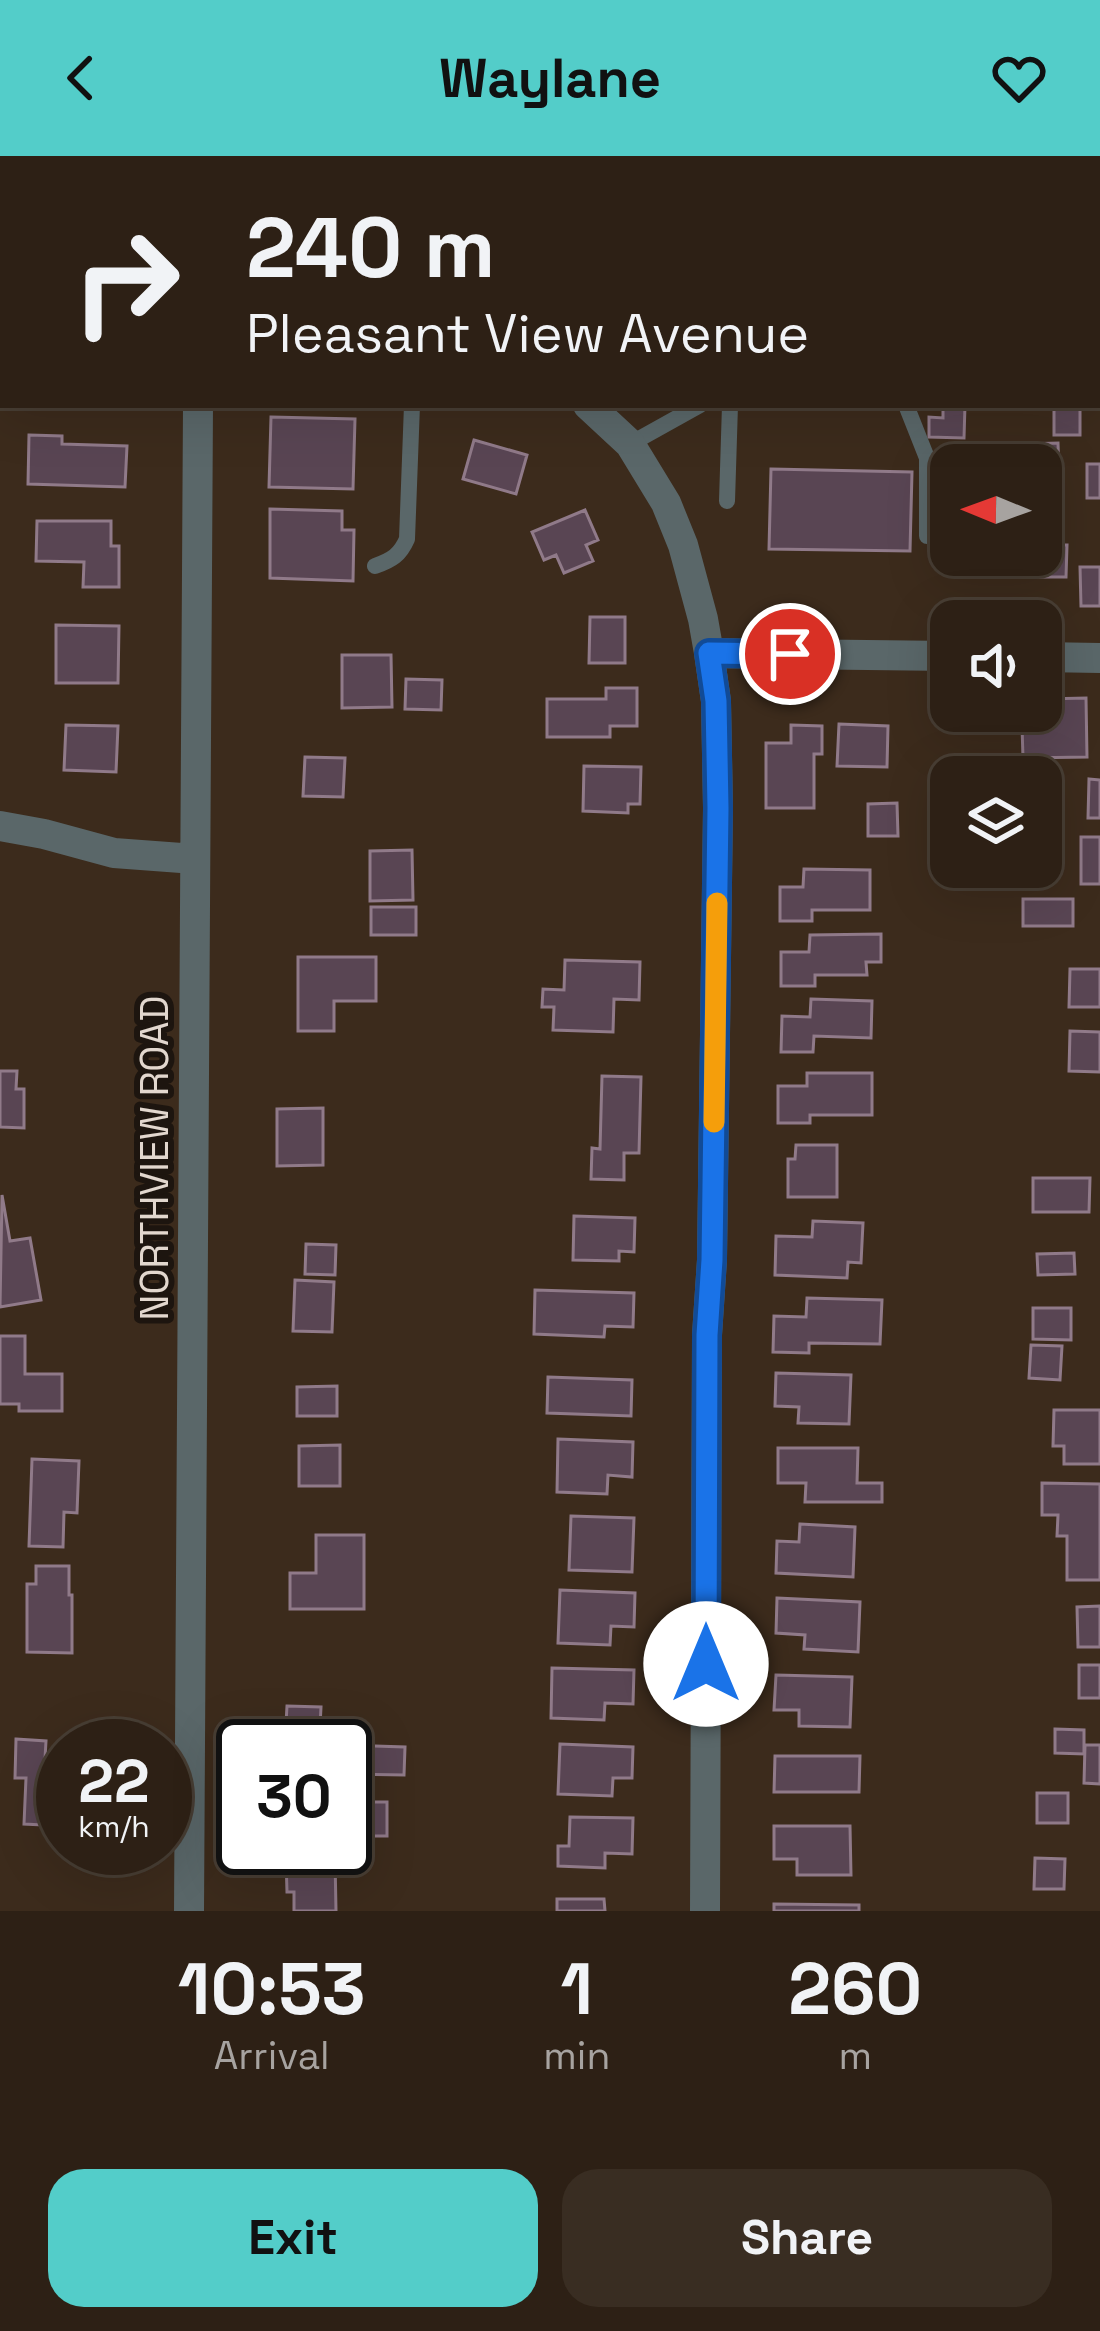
<!DOCTYPE html>
<html lang="en">
<head>
<meta charset="utf-8">
<style>
	body { margin:0; font-family:"Space Grotesk",sans-serif; background:#392d22; color:#f1f3f6; height:100vh; display:flex; flex-direction:column; font-size:45px; white-space:nowrap }
	* { box-sizing:border-box; margin:0 }
	p { font-size:39px; color:#a7a3a0 }
	.icon { flex:none; width:66px; height:66px; fill:none; stroke:currentColor; stroke-width:2; stroke-linecap:round; stroke-linejoin:round }
	.map { position:relative; height:1755px; overflow:hidden }
	.panel { display:flex; flex-direction:column; background:#2d2015; flex:1 }
	.panel>* { flex:none }
	.top-card { position:absolute; left:0px; top:0px; width:1101px; height:252px; box-shadow:0 12px 48px #0002,0 0 0 3px #483e34; background:#2d2015; color:#f1f3f6; overflow:hidden }
	.needle { width:78px; rotate:271deg }
	.buttons { position:absolute; left:930px; top:288px; display:grid; gap:24px }
	.buttons a { display:grid; place-items:center; width:132px; height:132px; border-radius:24px; background:#2d2015; box-shadow:0 12px 48px #0002,0 0 0 3px #483e34; font-size:60px }
	.speed { position:absolute; left:36px; top:1563px; display:flex; gap:24px; font-size:60px; font-weight:700; text-align:center }
	.speed>* { display:grid; place-content:center; width:156px; height:156px; border-radius:50%; background:#2d2015; box-shadow:0 12px 48px #0002,0 0 0 3px #483e34; line-height:1 }
	.speed small { font-size:30px; font-weight:400 }
	.speed .limit { border:6px solid #111; border-radius:18px; background:#fff; color:#111 }
	.pin { position:absolute; display:grid; place-items:center; width:102px; height:102px; color:#fff; margin:-51px; border:6px solid #fff; border-radius:50%; box-shadow:0 3px 12px #0007 }
	.me { position:absolute; width:132px; margin:-66px; rotate:0deg; stroke-linejoin:round; filter:drop-shadow(0 0 9px #0008) }
	.turn { display:flex; align-items:center; gap:42px; height:252px; padding:0 48px; font-size:54px }
	.turn .icon { width:156px; height:156px; stroke-width:2.5 }
	.turn b { display:block; font-size:84px; line-height:102px }
	.eta { display:flex; justify-content:space-evenly; align-items:center; height:204px; text-align:center }
	.eta b { font-size:72px; font-weight:600; line-height:84px }
	.button { display:flex; gap:24px; margin-top:auto; padding:24px 48px }
	.button a { flex:1; height:138px; border-radius:36px; background:#53cdc9; color:#111; font-size:48px; font-weight:600; line-height:138px; text-align:center }
	.button a+a { background:#392d22; color:#f1f3f6 }
	header { display:flex; justify-content:space-between; align-items:center; height:156px; padding:0 48px; background:#53cdc9; color:#111; font-size:54px; font-weight:600 }
	.map>svg:first-child { display:block }
	.building { fill:#594553; stroke:#907a89; stroke-width:3 }
	.lines { fill:none; stroke-linecap:round; stroke-linejoin:round }
	.service { stroke:#5a6769; stroke-width:16 }
	.minor { stroke:#5a6769; stroke-width:30 }
	.tertiary { stroke:#5a6769; stroke-width:30 }
	.route-casing { stroke:#114b97; stroke-width:30 }
	.route { stroke:#1a73e8; stroke-width:21 }
	.slow { stroke:#f59e0b; stroke-width:21 }
	.labels { text-anchor:middle; dominant-baseline:central; stroke-width:12; stroke-linejoin:round; paint-order:stroke }
	.street-label { font-size:39px; fill:#e2d7ce; stroke:#1d150f }
</style>
</head>
<body>
<header><svg class="icon" aria-label="back" viewBox="0 0 24 24"><path d="M15 5l-7 7 7 7"/></svg>Waylane<svg class="icon" aria-label="heart" viewBox="0 0 24 24"><path d="M12 20l-8-8c-3-5 5-10 8-4 3-6 11-1 8 4z"/></svg></header>
<div class="map">
<svg width="1100" height="1755" viewBox="0 0 1100 1755">
	<rect width="100%" height="100%" fill="#3c2b1c"/>
	<path class="building" d="M943 249H965L964 282 929 281V261L943 262Z
		M1031 249H1080V279H1054V251Z
		M271 261 355 263 353 333 269 331Z
		M29 279 62 280V288L127 290 125 331 28 328Z
		M474 284 527 299 516 338 463 323Z
		M1058 287 1059 318H1041V309H1025L1024 288Z
		M1087 308H1100V342H1087Z
		M771 313 912 316 910 395 769 393Z
		M270 353 342 355V374H354L353 425 270 422Z
		M585 354 598 384 586 389 593 405 564 417 556 399 544 404 532 376Z
		M37 365H111V390H119V431H83L84 406 36 405Z
		M1041 389H1067L1066 421H1032V399H1041Z
		M1080 411H1100V450H1081Z
		M590 461H625V507H589Z
		M56 469 119 470 118 527H56Z
		M342 499H391L392 551 342 552Z
		M406 523 442 524 441 554 405 553Z
		M606 532H637V570H610V581H547V543H606Z
		M1086 542 1087 601 1023 602 1022 570 1045 569 1044 543Z
		M839 568 888 570 887 611 837 610Z
		M66 569 118 570 116 616 64 614Z
		M791 569 822 570V598H814V652H766V587H791Z
		M305 601 345 602 343 641 303 640Z
		M584 610 641 611 640 648H628V657L583 655Z
		M1089 623 1100 624V662H1088Z
		M897 647 898 680H868V648Z
		M1081 681H1100V728H1081Z
		M412 694 413 744 370 745V695Z
		M804 713 870 714V754H812V765H780V731H803Z
		M1023 743H1073V770H1023Z
		M371 751H416V779H371Z
		M881 778V806H866L867 819H815V830H781V796H809L810 779Z
		M298 801H376V845H334V875H298Z
		M565 804 640 806 639 844 614 843 613 876 553 874 554 851H542L543 833 564 834Z
		M1070 813H1100V851H1069Z
		M811 843 872 845 871 882 814 880 813 896H781L782 860 810 861Z
		M1070 875 1100 876V916L1069 915Z
		M0 915H17L16 933H24V972L0 971Z
		M807 917H872V959H810V967H778V930H807Z
		M602 920 641 921 639 997H624V1024L591 1023 592 992 600 993Z
		M323 952V1009L277 1010V953Z
		M796 989H837V1041H788V1003H795Z
		M1033 1022H1090L1089 1056H1033Z
		M2 1039 10 1085 30 1082 41 1144 0 1151Z
		M574 1060 635 1062 634 1096 619 1095V1105L573 1104Z
		M813 1065 863 1067 861 1107 848 1106 847 1122 775 1119 776 1080 812 1081Z
		M306 1088 336 1089 335 1119 305 1118Z
		M1074 1097 1075 1118 1038 1119 1037 1098Z
		M295 1124 334 1126 332 1176 293 1175Z
		M535 1134 634 1137 633 1171 605 1170 604 1181 534 1178Z
		M807 1142 882 1144 880 1188 809 1187V1197L773 1196 774 1160 806 1161Z
		M1033 1152H1071V1184L1033 1183Z
		M0 1180H25V1218H62V1255H19V1248H0Z
		M1031 1189 1062 1190 1060 1224 1029 1222Z
		M776 1217 851 1219 849 1268 798 1267 799 1251 775 1250Z
		M548 1221 632 1224 631 1260 547 1257Z
		M337 1230V1260H297V1231Z
		M1054 1254H1100V1308H1064V1290H1053Z
		M558 1283 633 1286 632 1321 608 1319 607 1338 557 1336Z
		M340 1289V1330H299V1290Z
		M778 1292H858L857 1327H882V1346H805L806 1327H778Z
		M32 1303 79 1305 77 1357 64 1356 63 1391 29 1390Z
		M1042 1327 1100 1328V1424H1067V1380H1057L1058 1359H1042Z
		M571 1360 634 1362 632 1416 569 1414Z
		M800 1368 855 1371 853 1421 776 1417 777 1385 799 1386Z
		M316 1379H364V1453H290V1417H316Z
		M36 1410H69V1439H72V1497L27 1496V1428H36Z
		M560 1434 635 1437 634 1471 611 1470 610 1489 558 1487Z
		M777 1442 860 1446 858 1496 804 1493 805 1479 776 1477Z
		M1100 1450V1491H1078L1077 1451Z
		M1079 1509H1100V1542H1079Z
		M552 1512 634 1514 633 1548 605 1547 604 1564 551 1562Z
		M776 1519 852 1521 850 1571 799 1570V1554H774Z
		M287 1550 321 1551 319 1590H298L299 1585H285Z
		M1055 1573 1084 1574V1598L1055 1597Z
		M16 1583 46 1585 44 1620H63V1670L24 1668 26 1622H15Z
		M560 1588 633 1591 632 1622H613L612 1640 558 1638Z
		M343 1589 405 1591 404 1619 345 1618V1590Z
		M1085 1589H1100V1628L1084 1627Z
		M775 1600H860L859 1636H774Z
		M1037 1637H1068V1667H1037Z
		M355 1646H387V1680H355Z
		M570 1661 633 1662 632 1698 605 1697V1712L558 1710V1690H569Z
		M774 1670H850L851 1719H797V1703H774Z
		M286 1702H335L336 1755H294V1736H287Z
		M1035 1702 1065 1703 1064 1733H1034Z
		M557 1743H604L605 1755H557Z
		M774 1748 859 1749V1755H774Z"/>
	<g class="lines">
		<path class="service" d="M473 3 508 0
			M906 249 927 302V380
			M630 288 700 249
			M727 345 730 249
			M375 410C392 404 400 399 407 383L412 249"/>
		<path class="minor" d="M0 209H3
			M588 249 630 288 666 347 683 389 703 463 709 497 716 545 718 652 712 1104 707 1179 705 1755
			M709 497 951 500
			M1041 501 1100 502"/>
		<path class="tertiary" d="M202 3V0
			M0 670 44 678 114 697 195 703
			M189 1755 198 249"/>
	</g>
	<g class="lines">
		<g class="route-casing">
			<path id="route" d="M706 1508 707 1179 712 1104 718 652 716 545 709 497 790 498"/>
		</g>
		<use href="#route" class="route"/>
		<path class="slow" d="M714 966 717 747"/>
	</g>
	<g class="labels">
		<g class="street-label">
			<text transform="translate(154 1002) rotate(-90)">NORTHVIEW ROAD</text>
		</g>
	</g>
</svg>
<div class="buttons">
<a><svg class="needle" viewBox="-14 -14 28 28"><path d="M0-13l5 13h-10z" fill="#e53935"/><path d="M0 13l5-13h-10z" fill="#a7a3a0"/></svg></a>
<a><svg class="icon" aria-label="sound" viewBox="0 0 24 24"><path d="M4 9h4l5-4v14l-5-4H4zM17 9q2 3 0 6"/></svg></a>
<a><svg class="icon" aria-label="layers" viewBox="0 0 24 24"><path d="M12 4l9 5-9 5-9-5zM3 14l9 5 9-5"/></svg></a>
</div>
<div class="speed"><div>22<small>km/h</small></div><div class="limit">30</div></div>
<div class="pin" style="left:790px;top:498px;background:#d93025"><svg class="icon" aria-label="arrive" viewBox="0 0 24 24"><path d="M6 21V4h12l-3 4 3 4H6"/></svg></div>
<svg class="me" style="left:706px;top:1508px" viewBox="-20 -20 40 40"><circle r="19" fill="#fff"/><path d="M0-13L10 11 0 6-10 11z" fill="#1a73e8"/></svg>
<div class="top-card">
<div class="turn"><svg class="icon" aria-label="right" viewBox="0 0 24 24"><path d="M7 20v-9h11M14 6l5 5-5 5"/></svg><div><b>240 m</b>Pleasant View Avenue</div></div>
</div>
</div>
<section class="panel">
<div class="eta">
<div><b>10:53</b><p>Arrival</p></div>
<div><b>1</b><p>min</p></div>
<div><b>260</b><p>m</p></div>
</div>
<div class="button"><a>Exit</a><a>Share</a></div>
</section>
</body>
</html>
